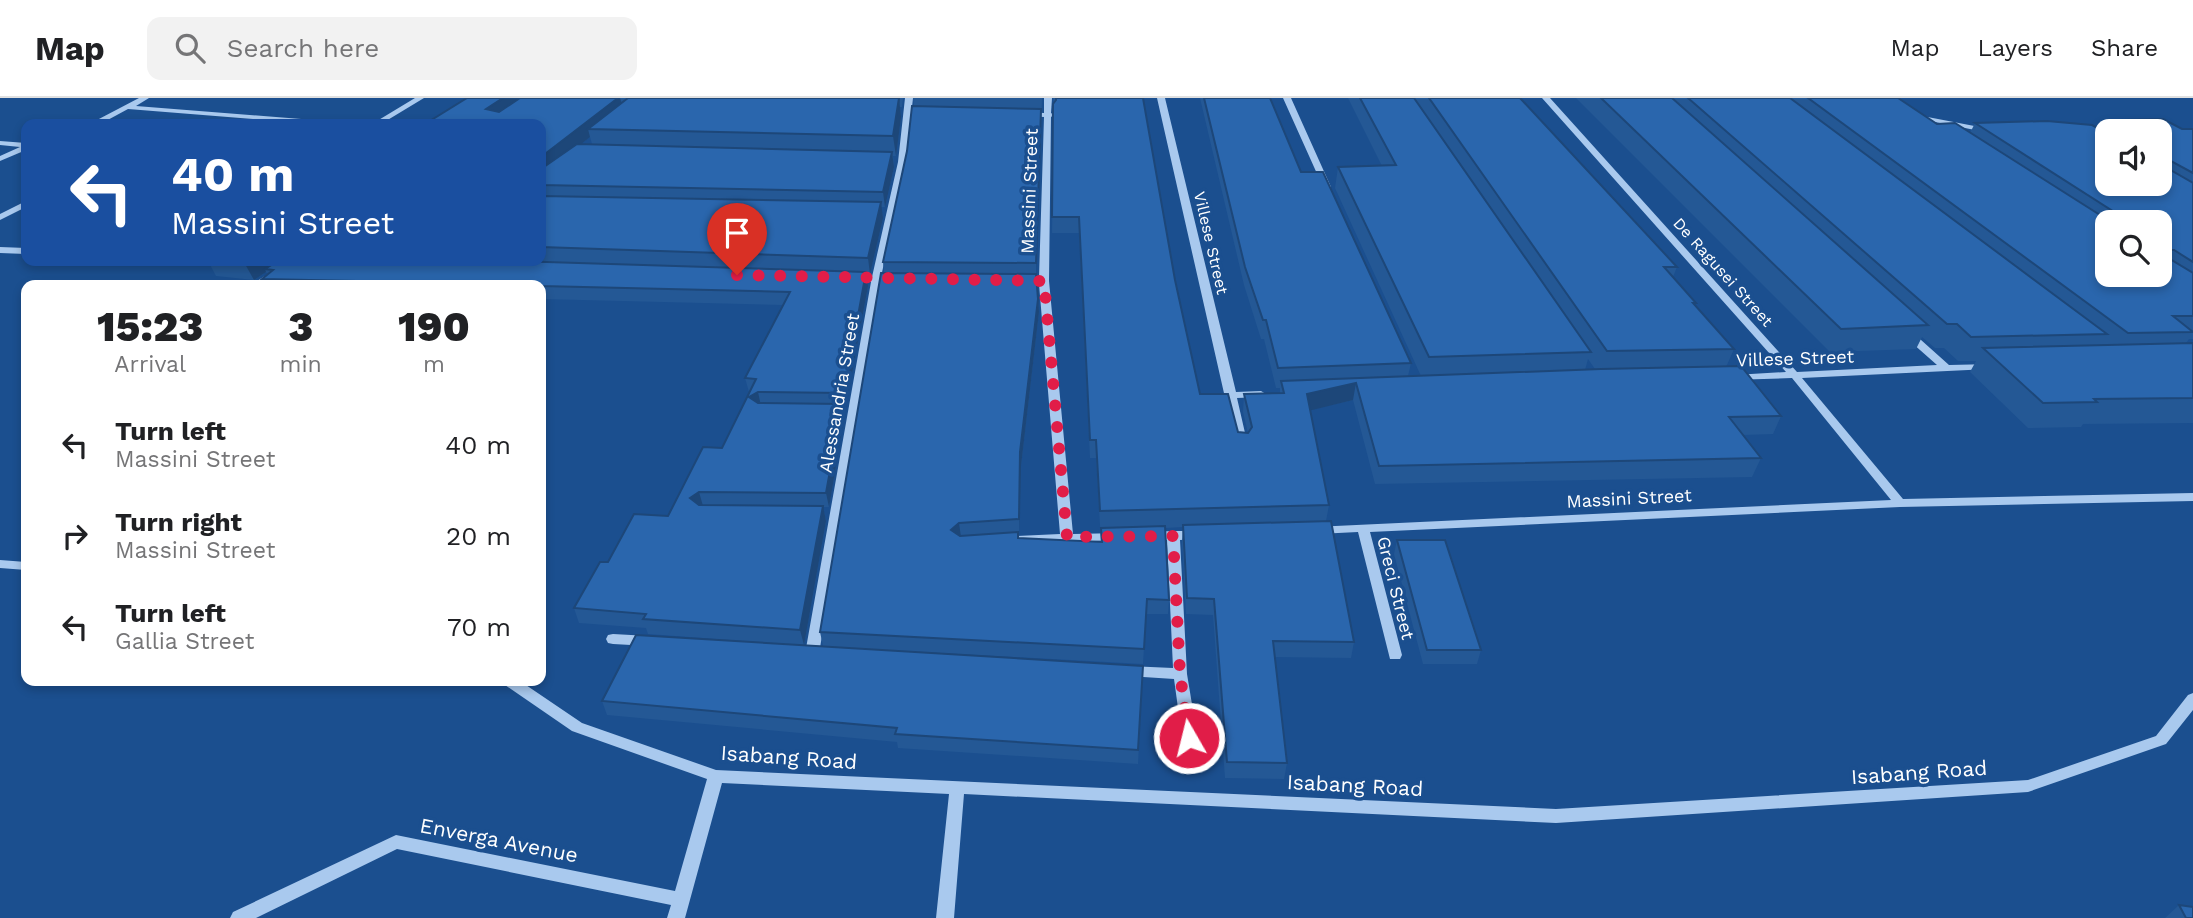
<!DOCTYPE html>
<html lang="en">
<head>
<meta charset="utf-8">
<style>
	body { margin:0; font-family:"Work Sans",sans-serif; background:#f2f2f2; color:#202124; height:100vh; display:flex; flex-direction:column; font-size:26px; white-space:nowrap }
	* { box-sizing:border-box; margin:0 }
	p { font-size:23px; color:#757577 }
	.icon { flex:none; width:38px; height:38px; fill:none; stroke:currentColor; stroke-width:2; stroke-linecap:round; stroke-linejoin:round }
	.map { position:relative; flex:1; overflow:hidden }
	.details { position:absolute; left:21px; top:182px; width:525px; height:406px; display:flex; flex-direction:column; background:#fff; border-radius:14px; box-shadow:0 4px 10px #0003 }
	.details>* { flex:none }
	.top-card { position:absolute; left:21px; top:21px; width:525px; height:147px; border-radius:14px; box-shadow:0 4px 10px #0003; background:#1a4fa0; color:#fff; overflow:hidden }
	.fabs { position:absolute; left:2095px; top:21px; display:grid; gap:14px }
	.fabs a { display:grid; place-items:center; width:77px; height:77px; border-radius:14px; background:#fff; box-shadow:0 4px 10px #0003; font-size:35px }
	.pin { position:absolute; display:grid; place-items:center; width:60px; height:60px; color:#fff; margin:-72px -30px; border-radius:50% 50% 50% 0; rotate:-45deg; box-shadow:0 0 7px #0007 }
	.pin .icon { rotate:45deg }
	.me { position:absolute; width:77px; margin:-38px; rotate:352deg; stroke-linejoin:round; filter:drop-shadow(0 0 5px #0008) }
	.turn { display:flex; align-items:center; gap:24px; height:147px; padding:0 35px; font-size:32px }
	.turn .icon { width:91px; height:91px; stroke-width:2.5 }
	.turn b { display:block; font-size:49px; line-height:60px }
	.eta { display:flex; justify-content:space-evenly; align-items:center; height:119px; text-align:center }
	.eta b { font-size:42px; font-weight:800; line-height:49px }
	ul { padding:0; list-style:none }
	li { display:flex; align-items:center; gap:21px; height:91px; padding:0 35px }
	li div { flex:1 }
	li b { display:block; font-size:26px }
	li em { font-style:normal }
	header { display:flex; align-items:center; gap:42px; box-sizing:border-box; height:98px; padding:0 35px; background:#fff; border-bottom:2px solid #e0e0e0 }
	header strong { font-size:33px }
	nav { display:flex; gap:38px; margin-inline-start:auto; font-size:24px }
	.search { width:490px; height:63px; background:#f2f2f2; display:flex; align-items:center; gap:18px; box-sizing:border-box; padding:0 24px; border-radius:14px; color:#757577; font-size:26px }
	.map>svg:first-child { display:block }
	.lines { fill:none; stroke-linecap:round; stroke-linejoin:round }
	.minor { fill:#a9c9ee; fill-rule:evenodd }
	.wall { fill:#245895; fill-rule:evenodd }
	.shaded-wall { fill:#1d4779 }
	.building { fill:#2a66ad; stroke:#1d4779; stroke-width:2 }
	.route { stroke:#e11d48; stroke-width:12; stroke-dasharray:0 21.6 }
	.labels { text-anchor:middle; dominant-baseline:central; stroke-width:7; stroke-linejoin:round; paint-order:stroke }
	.far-street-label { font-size:16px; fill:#fff; stroke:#1b4f8f }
	.street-label { font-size:18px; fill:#fff; stroke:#1b4f8f }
	.near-street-label { font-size:21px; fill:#fff; stroke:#1b4f8f }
</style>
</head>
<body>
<header>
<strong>Map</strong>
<div class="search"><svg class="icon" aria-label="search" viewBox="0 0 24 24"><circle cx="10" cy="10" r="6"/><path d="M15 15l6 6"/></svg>Search here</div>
<nav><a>Map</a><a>Layers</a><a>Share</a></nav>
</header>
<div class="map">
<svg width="2193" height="820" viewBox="0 0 2193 820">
	<rect width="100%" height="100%" fill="#1b4f8f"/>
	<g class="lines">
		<path class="minor" d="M139 0H149L136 8 339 24 343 26H314L128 11 104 24 97 22Z
			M415 0H424L381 26H372Z
			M905 0H913L906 64 881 179H894L899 182 894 185H880L819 556 817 560H807L805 556 871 184H853L848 181 853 178 872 179 898 64Z
			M1044 0H1052L1051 15 1054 17 1051 19 1049 183 1073 436 1122 435 1124 438 1118 442 1017 446 1011 442 1017 438 1060 436 1039 186H1021L1016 183 1021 180H1039L1044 19 1026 18 1022 16 1026 14 1044 15Z
			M1157 0H1165L1236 294 1261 293 1266 296 1261 299 1237 300 1248 348 1242 351 1236 348Z
			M1283 0H1291L1331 89 1330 91 1323 89Z
			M1542 0H1550L1797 274 1937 267 1903 237V233H1911L1949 267 1993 266 1994 268 1989 271 1802 280 1903 401 2193 395V403L1900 409 1370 434 1402 557 1400 561H1390L1358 434 1318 436 1314 435 1312 432 1314 429 1891 402 1792 280 1730 282 1729 280 1734 277 1786 274Z
			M1912 16 1990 31 1994 33 1990 35 1915 20H1912Z
			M0 43 26 45V52L0 63V58L20 49 0 47Z
			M26 103V109L0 122V116Z
			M0 149 26 150V156L0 155Z
			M288 163H299L262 187H251Z
			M1173 433H1198L1204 437 1198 441 1180 442 1187 576 1201 661 1198 665 1193 667 1188 665 1185 661 1174 581 1128 578 1123 577 1121 573 1123 569 1128 568 1173 570 1167 442H1150L1144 438 1150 434Z
			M0 462 26 464V472L0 470Z
			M613 536 649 538 654 539 656 543 654 547 649 548 613 546 608 545 606 541 608 537Z
			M503 583H520L582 625 716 672 1556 711 2028 682 2156 638 2188 597 2193 595V612L2166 646 2028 694 1556 725 964 696 954 820H936L949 696 722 685 685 820H667L671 807 397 751 256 820H230L233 814 396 737 675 793 707 681 572 633 505 587Z"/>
	</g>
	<path class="wall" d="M467 0H903L902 9H900L901 19 896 58H893L894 69 885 109H881L883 120 870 176H866L868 188 846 309H842L844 321 829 409H823L826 423 804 547 823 548 820 534 884 175 883 164 907 53 914 8 913 0H1042L1036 177 1039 214 1021 368 1019 440 1101 444 1096 360H1090L1079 135H1052L1054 5 1053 0H1143L1175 182 1200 296 1238 334 1248 335 1243 314 1244 296 1280 295V290H1276L1264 241H1261L1244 187 1200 0H1270L1301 74 1411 265 1408 278H1421L1335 90 1338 69 1382 68 1348 0H1520L1677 169 1673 179 1696 205 1695 207 1734 251 1726 269 1781 318 1773 336 1743 337 1761 360 1752 379 1375 386 1353 302 1310 312 1329 407 1326 423 1354 544 1351 560 1274 559 1287 665 1284 681 1225 680 1213 517 1186 516 1182 443 1183 429 1165 430 1169 502 1168 516H1146L1143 566 850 550 1143 568 1138 666 898 650 897 644 607 617 602 603 798 547 648 536 646 530 579 525 574 510 608 464 668 418 722 350 749 294 745 280 783 207 541 201V187H265L262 181 268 177 266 174 254 182 216 178 208 163H541V26ZM590 39 592 46H581ZM1588 261 1595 271 1585 272Z
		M1576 0H1898L1937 26 1970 35 1975 25 2107 86 2160 33H2110L2113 27H2118L2121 22 2182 31H2193V241H2189L2186 245H2193V325L2083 326 2081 329 2028 330 1970 274 1976 263H1958L1944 250H1935L1922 239 1916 251 1830 254ZM2107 124H2160L2107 177Z
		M1397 442 1481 552 1477 566H1423L1394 456Z
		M2179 807 2193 820H2165Z"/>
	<path class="shaded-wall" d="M503 0H529L490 26 486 11Z
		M618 0H620L624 12 588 31 590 39 541 78V59Z
		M899 0 901 19 896 58 893 38Z
		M1041 11V22L1036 177V165Z
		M892 54 894 69 885 109 883 94Z
		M2171 63 2160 82V65Z
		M881 104 883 120 870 176 868 160Z
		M250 163H284L265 171 266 174 254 182 245 166Z
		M866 174 868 188 846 309 844 295Z
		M1038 201 1039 214 1021 368 1019 435V421L1020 354Z
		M1356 285 1353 302 1304 314 1307 296Z
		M758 294 761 308 749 299Z
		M842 306 844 321 829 409 826 395Z
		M699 394 703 408 695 414 690 400Z
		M823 408 826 423 804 547 800 532Z
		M959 425 961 439 951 432Z"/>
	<path class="building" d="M467 0H503L486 11 499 14 520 0H618L541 59V26H425Z
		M628 0H899L893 38 588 31Z
		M1056 0H1143L1175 182 1200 296H1228L1238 334 1248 335 1252 329 1244 296 1284 295 1281 283 1601 271 1741 268 1781 318 1729 319 1761 360 1379 368 1356 285 1307 296 1329 407 1100 413 1096 342H1090L1079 119H1052L1053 6 1056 2Z
		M1204 0H1270L1301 74H1323L1411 265 1278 270 1266 222H1263L1245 169Z
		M1360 0H1414L1591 254 1429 259 1338 69 1396 67Z
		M1429 0H1520L1677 169H1664L1696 205H1693L1734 251 1607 253Z
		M1601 0H1672L1928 227 1841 231Z
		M1688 0H1790L2107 236 1971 239 1957 226H1947Z
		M1808 0H1898L1937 26 1955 25 2111 124H2107V177H2160V155L2193 175V218H2173L2193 234 2128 235Z
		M912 8 1041 11 1036 165 883 164 907 53Z
		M2163 21 2182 31H2193V75L2171 63 2160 65V33H2121L2113 27H2120L2121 22Z
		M2047 23 2092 27 2107 35V86H2160V66L2193 85V164L2174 152H2161L2160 154V124H2121L2122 119 1975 25Z
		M577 46 892 54 883 94 541 87V71Z
		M541 98 881 104 868 160 541 149Z
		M219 163H250L245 166Z
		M278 163H514L866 174 844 295 758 294 749 299 758 305 842 306 826 395 699 394 690 400 699 407 823 408 800 532 643 521 646 516 574 510 600 464H608L634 416 668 418 703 349 722 350 756 281 745 280 790 194 541 188V187L262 181 273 172 265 171Z
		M881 175 1036 176 1038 201 1020 354 1019 421 959 425 951 432 960 438 1018 434V440L1102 444 1101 430 1165 428 1169 502 1147 501 1144 551 820 534Z
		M2193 245V300L2094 301 2097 304 2043 305 1983 250Z
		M1331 423 1354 544 1273 543 1287 665 1227 664 1214 501 1187 500 1183 427Z
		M1397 442H1445L1481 552H1427Z
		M636 537 1143 568 1138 652 895 636 897 630 602 603Z
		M2179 807 2193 809V820H2186Z"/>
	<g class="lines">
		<path class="route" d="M737 177 1044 183 1067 439 1173 438 1180 576 1189 640"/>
	</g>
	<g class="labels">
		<g class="far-street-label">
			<text transform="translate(1211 145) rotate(77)">Villese Street</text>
			<text transform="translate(1723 174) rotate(48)">De Ragusei Street</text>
		</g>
		<g class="street-label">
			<text transform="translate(1029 93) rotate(-88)">Massini Street</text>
			<text transform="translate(1795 260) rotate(-2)">Villese Street</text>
			<text transform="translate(839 295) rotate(-80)">Alessandria Street</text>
			<text transform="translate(1629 400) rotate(-3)">Massini Street</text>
			<text transform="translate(1396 490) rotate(76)">Greci Street</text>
		</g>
		<g class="near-street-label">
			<text transform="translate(789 659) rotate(4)">Isabang Road</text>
			<text transform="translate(1919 674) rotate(-4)">Isabang Road</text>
			<text transform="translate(1355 687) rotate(3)">Isabang Road</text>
			<text transform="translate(499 742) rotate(11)">Enverga Avenue</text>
		</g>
	</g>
</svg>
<div class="fabs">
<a><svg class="icon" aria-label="sound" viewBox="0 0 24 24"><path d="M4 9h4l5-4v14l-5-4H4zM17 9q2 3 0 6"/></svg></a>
<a><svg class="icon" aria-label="search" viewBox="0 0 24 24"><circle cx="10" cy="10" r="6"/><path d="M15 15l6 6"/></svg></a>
</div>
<div class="pin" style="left:737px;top:177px;background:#d93025"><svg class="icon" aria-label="arrive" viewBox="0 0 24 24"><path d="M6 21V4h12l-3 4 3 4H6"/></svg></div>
<svg class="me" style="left:1189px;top:640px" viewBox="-20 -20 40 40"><circle r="17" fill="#e11d48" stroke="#fff" stroke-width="3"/><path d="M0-11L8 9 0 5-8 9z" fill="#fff"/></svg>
<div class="top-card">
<div class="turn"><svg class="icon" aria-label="left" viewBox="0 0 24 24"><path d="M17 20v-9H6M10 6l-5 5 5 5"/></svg><div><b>40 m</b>Massini Street</div></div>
</div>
<section class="details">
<div class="eta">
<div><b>15:23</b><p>Arrival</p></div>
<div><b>3</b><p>min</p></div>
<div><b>190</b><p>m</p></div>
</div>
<ul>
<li><svg class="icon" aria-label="left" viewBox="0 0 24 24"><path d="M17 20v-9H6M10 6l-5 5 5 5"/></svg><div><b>Turn left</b><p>Massini Street</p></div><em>40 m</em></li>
<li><svg class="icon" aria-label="right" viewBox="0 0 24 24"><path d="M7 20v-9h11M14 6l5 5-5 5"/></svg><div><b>Turn right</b><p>Massini Street</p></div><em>20 m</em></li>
<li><svg class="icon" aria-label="left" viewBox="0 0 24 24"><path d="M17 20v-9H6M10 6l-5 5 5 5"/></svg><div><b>Turn left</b><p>Gallia Street</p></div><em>70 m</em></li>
</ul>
</section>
</div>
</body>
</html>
